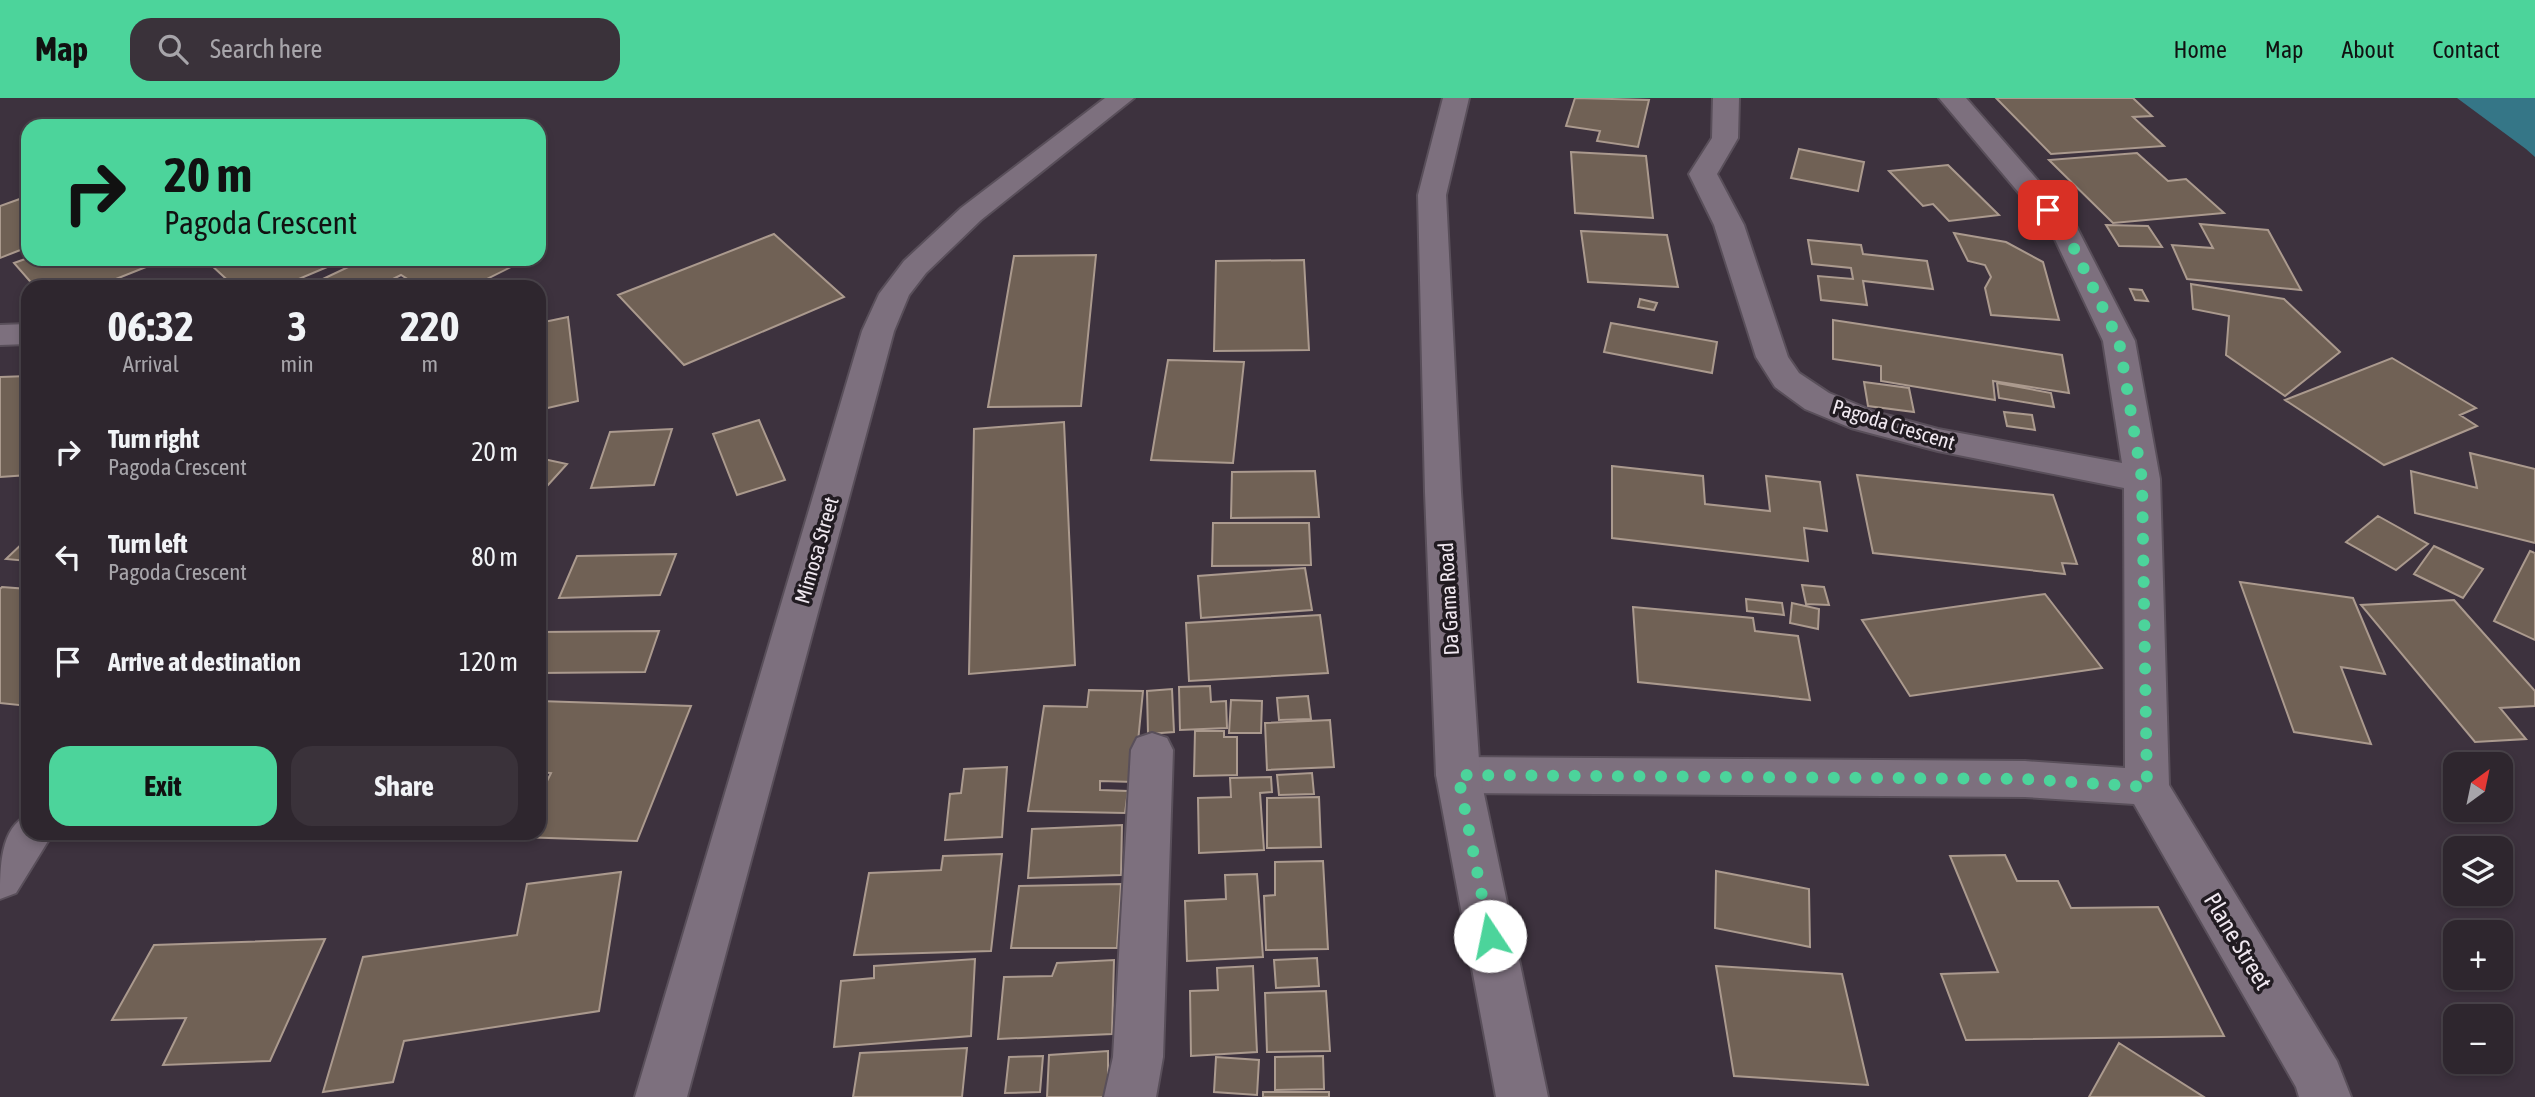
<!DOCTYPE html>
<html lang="en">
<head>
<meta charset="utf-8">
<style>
	body { margin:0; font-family:"Asap Condensed",sans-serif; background:#3a323a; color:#f1f3f6; height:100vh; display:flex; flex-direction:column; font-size:26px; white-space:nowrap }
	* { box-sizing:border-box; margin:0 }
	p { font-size:23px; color:#a7a5aa }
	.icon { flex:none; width:38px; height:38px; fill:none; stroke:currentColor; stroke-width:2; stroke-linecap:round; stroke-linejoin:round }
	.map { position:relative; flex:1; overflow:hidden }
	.sheet { position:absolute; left:21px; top:182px; width:525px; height:560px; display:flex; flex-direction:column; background:#2e262e; border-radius:21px; box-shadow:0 4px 10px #0003,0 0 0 2px #49434a }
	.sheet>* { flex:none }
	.banner { position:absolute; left:21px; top:21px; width:525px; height:147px; border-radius:21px; box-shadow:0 4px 10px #0003,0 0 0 2px #49434a; background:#4cd49b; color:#111; overflow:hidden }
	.needle { width:46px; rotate:33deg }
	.fabs { position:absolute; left:2443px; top:654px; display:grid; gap:14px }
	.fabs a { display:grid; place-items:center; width:70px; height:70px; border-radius:14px; background:#2e262e; box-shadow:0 4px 10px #0003,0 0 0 2px #49434a; font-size:35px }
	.pin { position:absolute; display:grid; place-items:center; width:60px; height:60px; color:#fff; margin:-30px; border-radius:14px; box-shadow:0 4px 10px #0006 }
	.me { position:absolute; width:77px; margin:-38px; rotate:349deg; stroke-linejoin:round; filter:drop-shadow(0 0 5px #0008) }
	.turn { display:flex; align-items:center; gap:24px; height:147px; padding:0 28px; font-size:32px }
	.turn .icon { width:91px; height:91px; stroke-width:2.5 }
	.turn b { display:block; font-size:49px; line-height:60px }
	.eta { display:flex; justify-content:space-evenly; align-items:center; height:119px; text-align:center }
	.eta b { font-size:42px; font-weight:700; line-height:49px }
	.primary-button { display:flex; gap:14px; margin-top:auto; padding:14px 28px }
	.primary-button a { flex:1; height:80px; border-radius:21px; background:#4cd49b; color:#111; font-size:28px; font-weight:700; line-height:80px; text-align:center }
	.primary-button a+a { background:#3a323a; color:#f1f3f6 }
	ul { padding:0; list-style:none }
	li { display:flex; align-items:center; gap:21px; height:105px; padding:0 28px }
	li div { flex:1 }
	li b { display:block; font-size:26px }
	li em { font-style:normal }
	header { display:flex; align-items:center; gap:42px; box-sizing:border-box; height:98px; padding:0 35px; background:#4cd49b; color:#111 }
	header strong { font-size:33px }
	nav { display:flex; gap:38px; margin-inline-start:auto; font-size:24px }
	.search { width:490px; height:63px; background:#3a323a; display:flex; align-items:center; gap:18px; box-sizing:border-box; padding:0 24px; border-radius:21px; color:#a7a5aa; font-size:26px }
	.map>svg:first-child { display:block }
	.water { fill:#357687 }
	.building { fill:#706155; stroke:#ab9a8e; stroke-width:2 }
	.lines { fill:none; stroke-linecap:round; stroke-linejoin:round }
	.minor-casing { stroke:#594f5a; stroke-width:4 }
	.tertiary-casing { stroke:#594f5a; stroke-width:4 }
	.minor { fill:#7d707e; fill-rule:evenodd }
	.tertiary { fill:#7d707e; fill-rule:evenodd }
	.route { stroke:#4cd49b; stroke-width:12; stroke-dasharray:0 21.6 }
	.labels { text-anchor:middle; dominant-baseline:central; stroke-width:7; stroke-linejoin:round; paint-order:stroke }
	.street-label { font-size:21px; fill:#f0e8f0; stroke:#211b21 }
	.near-street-label { font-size:24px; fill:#f0e8f0; stroke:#211b21 }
</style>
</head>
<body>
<header>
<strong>Map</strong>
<div class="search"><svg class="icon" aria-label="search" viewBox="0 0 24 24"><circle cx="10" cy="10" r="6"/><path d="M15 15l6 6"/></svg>Search here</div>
<nav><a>Home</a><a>Map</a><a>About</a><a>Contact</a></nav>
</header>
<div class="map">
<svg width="2535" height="999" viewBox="0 0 2535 999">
	<rect width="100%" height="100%" fill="#3d323e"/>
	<path class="water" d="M2457 0H2535V59L2526 51Z"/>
	<path class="building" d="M1575 0 1649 2 1638 49 1597 43 1600 33 1566 28Z
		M1996 0H2133L2152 18 2133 19 2164 48 2051 56Z
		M1799 51 1864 64 1858 93 1791 80Z
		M1571 54 1646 58 1653 120 1575 115Z
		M2137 55 2168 83 2186 81 2224 115 2113 125 2049 62Z
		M1948 67 1999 117 1949 123 1933 106 1923 108 1889 73Z
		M28 98V149L0 160V108Z
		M2200 126 2268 132 2301 192 2187 181 2172 147 2213 150Z
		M2106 127 2148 128 2162 149 2119 148Z
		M1581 133 1667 137 1678 189 1588 184Z
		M1954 135 2006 144 2043 164 2059 222 1991 217 1985 190 1991 179 1985 167 1968 163Z
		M774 136 844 199 684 267 618 197Z
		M1808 142 1861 147 1863 156 1927 163 1933 191 1863 183 1867 207 1821 202 1818 178 1853 181 1851 170 1812 166Z
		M1096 157 1081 308 988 309 1014 158Z
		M28 160V161H166L96 189H35L14 165Z
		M221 161H346L280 189H235L210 166Z
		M365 161H527L471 189H420L401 177 377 189H306Z
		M1304 162 1309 252 1214 253 1216 163Z
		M2191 186 2284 201 2340 254 2285 298 2226 257 2229 218 2193 211Z
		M2130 191 2142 192 2148 203 2135 202Z
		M1640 201 1657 205 1654 212 1638 209Z
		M568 219 578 303 539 312V225Z
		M1833 222 2062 257 2069 295 1993 283 1995 302 1881 283V268L1833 261Z
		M1611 225 1717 244 1712 275 1604 254Z
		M2392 260 2476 310 2460 317 2477 328 2384 367 2285 302Z
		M1168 262 1244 264 1233 365 1151 362Z
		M28 278V377L0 379V279Z
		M1864 284 1909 290 1914 314 1868 308Z
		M1997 285 2051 295 2054 309 1999 300Z
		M2004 314 2032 317 2035 332 2007 328Z
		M759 322 785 382 737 397 713 336Z
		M1064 324 1075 567 969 576 974 331Z
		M672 331 654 387 591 390 610 334Z
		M2470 355 2535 371V445L2415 415 2411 373 2477 390Z
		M539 360 567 366 539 397Z
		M1612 368 1703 378 1705 406 1770 413 1766 378 1820 384 1827 433 1804 430 1808 463 1612 440Z
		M1315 373 1319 419 1231 420 1232 374Z
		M1857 377 2053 397 2077 466 2062 465 2065 476 1873 455Z
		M2378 418 2428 446 2396 472 2346 444Z
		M1213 425H1309L1311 467 1212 468Z
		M28 440V463L6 461Z
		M2434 448 2483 471 2463 500 2414 476Z
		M2530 453 2535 455V542L2494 523Z
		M676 456 660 497 559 500 577 458Z
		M1305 470 1312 512 1201 520 1198 478Z
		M2240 484 2353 500 2385 576 2341 569 2371 646 2294 634Z
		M1802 487 1824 489 1829 507 1806 506Z
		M2 489 28 491V608L0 605V491Z
		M2045 496 2102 570 1910 598 1862 522Z
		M1746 501 1782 505 1784 517 1747 513Z
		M2454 502 2535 593V608L2500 610 2526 641 2475 644 2361 507Z
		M1792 505 1819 511 1818 531 1790 525Z
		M1633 509 1753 520 1755 533 1798 538 1810 602 1638 584Z
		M1320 517 1328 575 1189 583 1186 525Z
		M659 533 645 574 539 575V534Z
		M1210 588 1211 604 1226 603 1227 630 1180 632 1179 589Z
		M1172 591 1174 634 1148 636 1147 593Z
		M1089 592 1143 593 1134 684 1100 683V692L1128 693 1125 715 1028 713 1044 608 1087 609Z
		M1308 598 1311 621 1279 622 1277 600Z
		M1231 602 1262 603 1261 635H1229Z
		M539 603 691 608 637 743 520 739 522 735H539V699L551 675 539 674Z
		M1330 622 1334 669 1267 672 1265 625Z
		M1195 633H1224V639H1237V677L1194 678Z
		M1007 669 1002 739 945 742 950 696 961 695 964 671Z
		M1312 675 1314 696 1279 697 1277 677Z
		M1271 679 1272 694 1260 695 1264 752 1199 755 1198 700 1231 699 1230 680Z
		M1319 699 1321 749 1267 750V700Z
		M1122 727 1121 777 1028 780 1032 731Z
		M1002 756 991 853 854 857 869 775 941 772 943 758Z
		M2005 757 2017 783H2058L2071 810 2158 809 2224 938 1966 942 1941 876 1998 874 1950 758Z
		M1323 763 1328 851 1266 852 1264 798 1275 797V764Z
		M1716 773 1809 791 1810 849 1715 830Z
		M621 774 599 913 404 943 393 984 323 994 363 859 517 837 527 786Z
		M1257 776 1263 859 1187 863 1185 803 1226 801 1225 777Z
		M1121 786 1117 850H1011L1019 788Z
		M325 841 270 963 163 967 186 920 112 922 154 847Z
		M1317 860 1319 888 1276 890 1274 862Z
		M975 861 971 938 834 949 841 883 874 880V868Z
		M1114 862 1112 936 998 941 1004 879 1052 878 1057 865Z
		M1253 868 1257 954 1191 958 1190 893 1218 892 1217 870Z
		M1716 868 1842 876 1868 987 1734 978Z
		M1326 893 1330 953 1267 954 1265 895Z
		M2119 945 2204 999H2089Z
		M967 950 962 999H853L860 955Z
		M1108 953V999H1047L1049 957Z
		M1043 958 1040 994 1005 995 1009 959Z
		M1323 958 1324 991 1275 992V959Z
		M1216 959 1259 962 1257 997 1214 994Z
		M1263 994H1329V999H1263Z"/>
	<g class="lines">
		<g class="minor-casing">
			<path id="minor" d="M1105 0H1134L981 122 926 175 909 197 894 233 687 999H635L862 233 879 196 904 163 961 110Z
				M1713 0H1739L1738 40 1717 76 1744 127 1788 259 1799 275 1829 295 1875 314 1938 331 2122 365 2103 243 2051 133 1939 0H1966L2074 124 2135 243 2160 381 2169 687 2337 963 2351 999H2299L2296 989 2134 706 2025 699 1458 695 1443 689 1436 677 1443 665 1458 659 2025 663 2125 670 2124 390 1938 353 1851 330 1805 311 1775 289 1756 259 1714 127 1689 76 1712 40Z
				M28 226V246L0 247V227Z
				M1152 635 1167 640 1173 652 1163 959 1156 999H1104L1113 959 1131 652 1137 640Z
				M28 717V735H53L16 795 0 801C0 769 0 730 28 717Z"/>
		</g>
		<g class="tertiary-casing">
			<path id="tertiary" d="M1443 0H1469L1446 97 1461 394 1480 677 1548 999H1496L1436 677 1425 394 1418 97Z"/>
		</g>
		<use href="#minor" class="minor"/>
		<use href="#tertiary" class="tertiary"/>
	</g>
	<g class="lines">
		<path class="route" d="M1490 838 1458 677 2025 681 2147 689 2142 381 2119 243 2064 130 2048 112"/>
	</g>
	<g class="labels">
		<g class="street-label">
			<text transform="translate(1894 326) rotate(17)">Pagoda Crescent</text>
			<text transform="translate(816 452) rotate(-74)">Mimosa Street</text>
			<text transform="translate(1448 501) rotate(-93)">Da Gama Road</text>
		</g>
		<g class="near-street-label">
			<text transform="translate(2238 843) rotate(59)">Plane Street</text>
		</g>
	</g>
</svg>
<div class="fabs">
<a><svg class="needle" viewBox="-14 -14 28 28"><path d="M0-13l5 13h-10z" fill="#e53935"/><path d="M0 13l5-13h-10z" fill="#a7a5aa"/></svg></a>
<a><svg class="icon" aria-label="layers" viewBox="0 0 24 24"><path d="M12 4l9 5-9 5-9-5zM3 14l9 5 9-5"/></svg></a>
<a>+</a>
<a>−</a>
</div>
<div class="pin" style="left:2048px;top:112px;background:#d93025"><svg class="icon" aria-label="arrive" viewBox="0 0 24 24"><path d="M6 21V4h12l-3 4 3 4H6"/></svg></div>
<svg class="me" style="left:1490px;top:838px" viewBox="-20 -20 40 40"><circle r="19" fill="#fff"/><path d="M0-13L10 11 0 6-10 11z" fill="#4cd49b"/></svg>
<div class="banner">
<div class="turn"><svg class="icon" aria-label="right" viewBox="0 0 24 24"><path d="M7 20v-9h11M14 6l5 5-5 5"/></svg><div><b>20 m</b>Pagoda Crescent</div></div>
</div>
<section class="sheet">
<div class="eta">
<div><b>06:32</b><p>Arrival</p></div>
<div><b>3</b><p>min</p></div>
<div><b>220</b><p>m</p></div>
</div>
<ul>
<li><svg class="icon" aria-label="right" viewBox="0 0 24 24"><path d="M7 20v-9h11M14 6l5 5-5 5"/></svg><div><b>Turn right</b><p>Pagoda Crescent</p></div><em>20 m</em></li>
<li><svg class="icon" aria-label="left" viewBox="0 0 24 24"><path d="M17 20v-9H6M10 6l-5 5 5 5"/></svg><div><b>Turn left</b><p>Pagoda Crescent</p></div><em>80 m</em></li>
<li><svg class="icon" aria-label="arrive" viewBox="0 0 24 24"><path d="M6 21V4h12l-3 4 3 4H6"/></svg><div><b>Arrive at destination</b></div><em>120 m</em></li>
</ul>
<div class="primary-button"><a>Exit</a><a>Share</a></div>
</section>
</div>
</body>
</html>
